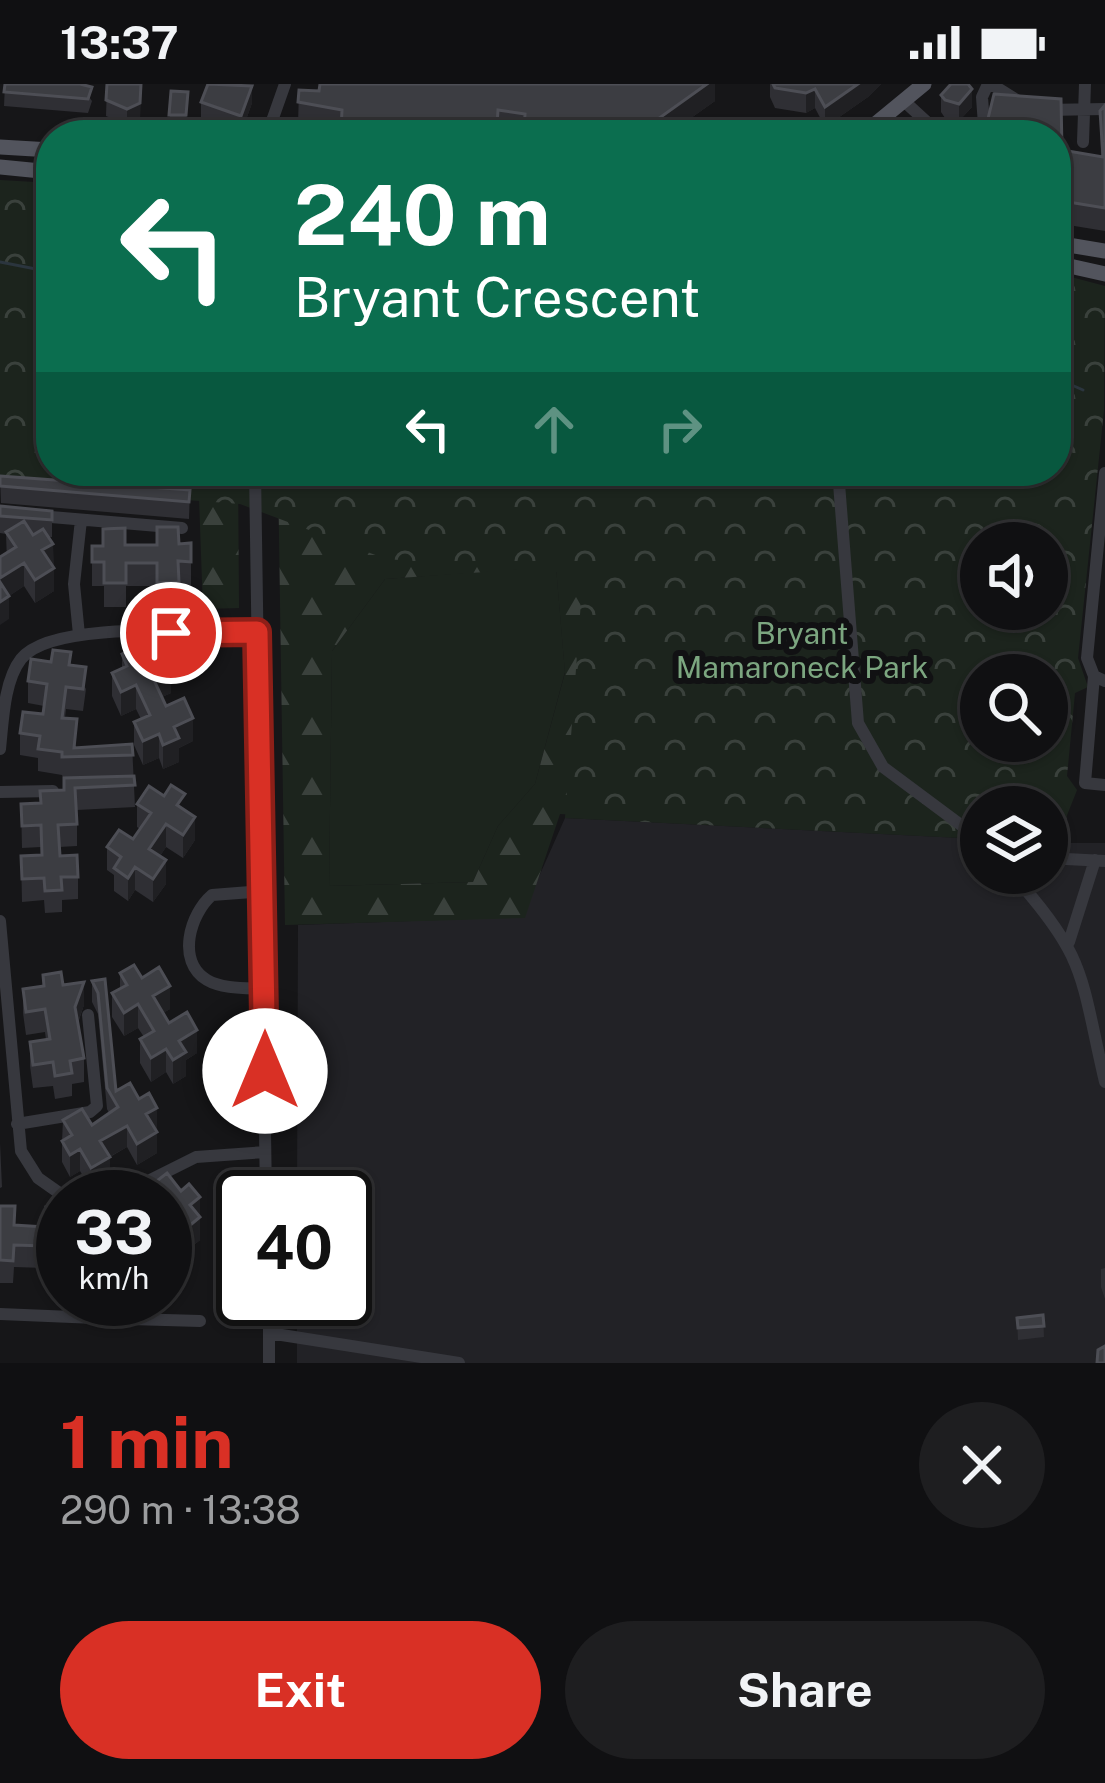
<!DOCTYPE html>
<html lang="en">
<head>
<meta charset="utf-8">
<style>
	body { margin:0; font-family:"Public Sans",sans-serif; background:#1e1e20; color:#f1f3f6; height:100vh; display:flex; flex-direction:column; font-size:45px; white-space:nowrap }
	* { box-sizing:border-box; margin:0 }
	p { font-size:39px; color:#9c9d9f }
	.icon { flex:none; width:66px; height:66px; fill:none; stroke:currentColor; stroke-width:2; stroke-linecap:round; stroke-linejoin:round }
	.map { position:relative; height:1279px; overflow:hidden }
	.side { display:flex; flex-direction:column; background:#101012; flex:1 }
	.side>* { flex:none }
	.top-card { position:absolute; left:36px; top:36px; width:1035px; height:366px; border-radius:48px; box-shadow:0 3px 9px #0004,0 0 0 3px #303032; background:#0b6e4f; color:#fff; overflow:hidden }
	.buttons { position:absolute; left:960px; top:438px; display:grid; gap:24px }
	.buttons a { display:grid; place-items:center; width:108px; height:108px; border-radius:50%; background:#101012; box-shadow:0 3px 9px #0004,0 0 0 3px #303032; font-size:60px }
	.speed { position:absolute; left:36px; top:1086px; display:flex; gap:24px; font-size:60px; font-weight:700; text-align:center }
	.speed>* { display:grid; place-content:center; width:156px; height:156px; border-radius:50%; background:#101012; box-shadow:0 3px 9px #0004,0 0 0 3px #303032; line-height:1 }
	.speed small { font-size:30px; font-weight:400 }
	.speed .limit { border:6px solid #111; border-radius:18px; background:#fff; color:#111 }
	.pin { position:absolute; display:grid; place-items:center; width:102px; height:102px; color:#fff; margin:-51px; border:6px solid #fff; border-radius:50%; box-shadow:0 3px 12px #0007 }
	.me { position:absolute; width:132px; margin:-66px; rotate:0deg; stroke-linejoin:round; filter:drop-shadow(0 0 9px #0008) }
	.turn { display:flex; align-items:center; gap:42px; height:252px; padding:0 60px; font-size:54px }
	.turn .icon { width:156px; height:156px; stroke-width:2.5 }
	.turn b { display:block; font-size:84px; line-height:102px }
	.lanes { display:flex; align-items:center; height:114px; padding:0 60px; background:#0003; justify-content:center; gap:60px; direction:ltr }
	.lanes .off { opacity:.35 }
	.round { display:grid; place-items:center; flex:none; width:126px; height:126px; border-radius:63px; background:#1e1e20 }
	.head { display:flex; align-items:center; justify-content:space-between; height:204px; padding:0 60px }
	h1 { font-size:72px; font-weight:700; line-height:90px; color:#d93025 }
	.cta { display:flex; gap:24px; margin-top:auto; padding:24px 60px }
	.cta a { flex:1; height:138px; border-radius:72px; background:#d93025; color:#fff; font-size:48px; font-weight:700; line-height:138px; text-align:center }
	.cta a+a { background:#1e1e20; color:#f1f3f6 }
	.status { display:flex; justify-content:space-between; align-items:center; height:84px; padding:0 60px; background:#101012; direction:ltr }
	.status svg { height:33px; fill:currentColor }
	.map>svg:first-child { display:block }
	.built { fill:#222226 }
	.green { fill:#1c241d }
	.forest { fill:url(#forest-firs); fill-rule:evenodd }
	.park { fill:url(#park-crowns); fill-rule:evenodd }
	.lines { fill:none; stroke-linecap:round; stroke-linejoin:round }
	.stream { stroke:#2b353e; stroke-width:3 }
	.minor { stroke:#37383e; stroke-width:12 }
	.major { stroke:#52545d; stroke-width:15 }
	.wall { fill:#2f2f34 }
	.shaded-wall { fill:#202023 }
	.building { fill:#3c3d42; stroke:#4d4e55; stroke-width:3 }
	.route-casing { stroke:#8d1f18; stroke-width:30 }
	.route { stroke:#d93025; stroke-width:21 }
	.labels { text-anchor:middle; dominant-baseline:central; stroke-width:12; stroke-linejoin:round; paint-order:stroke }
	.park-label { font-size:30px; fill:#7ca680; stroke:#111113 }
</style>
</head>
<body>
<div class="status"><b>13:37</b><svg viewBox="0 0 49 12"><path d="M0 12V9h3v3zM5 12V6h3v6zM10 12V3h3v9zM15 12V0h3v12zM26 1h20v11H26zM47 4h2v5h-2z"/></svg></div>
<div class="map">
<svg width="1105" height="1279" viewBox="0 0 1105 1279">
	<defs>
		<pattern id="forest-firs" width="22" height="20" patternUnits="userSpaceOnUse" patternTransform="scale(3)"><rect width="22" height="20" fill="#1c241d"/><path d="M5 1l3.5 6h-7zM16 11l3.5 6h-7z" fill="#3a413c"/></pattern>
		<pattern id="park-crowns" width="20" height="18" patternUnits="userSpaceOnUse" patternTransform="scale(3)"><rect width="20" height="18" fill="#1c241d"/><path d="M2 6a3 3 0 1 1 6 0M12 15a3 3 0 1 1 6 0" fill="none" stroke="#3a413c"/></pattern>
	</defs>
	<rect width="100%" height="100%" fill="#161618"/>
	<path class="built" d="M565 734 981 755V789H1047V759H1105V1279H297V1215H345V1113H297L298 841 521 833Z"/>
	<path class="green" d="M556 482 565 588 535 700 498 742 473 798 329 802 332 567 385 495Z"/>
	<path class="forest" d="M0 101 51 387H238L239 524 203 525 199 413 0 399Z
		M278 387H1056L1062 692 1068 750 1047 749V723H981V747L560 730 525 834 285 841ZM981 459H1047V525H981ZM556 483 565 589 535 700 498 742 473 798 329 802 332 567 385 495ZM981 591H1047V657H981Z"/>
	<path class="park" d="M0 96 51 99V387H1056V189L1105 202 1104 326 1078 574 1088 603 1075 609 1067 692 1077 706 1056 759H1047V723H981V755L565 734 583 490 386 475 240 420 0 402ZM981 459H1047V525H981ZM981 591H1047V657H981Z"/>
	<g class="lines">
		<path class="stream" d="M0 178 51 188
			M1056 294 1083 306"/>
		<path class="minor" d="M991 0 1020 18
			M905 18 930 41 967 50 984 41 982 13 988 0
			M1045 26 1105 25
			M267 51 285 0
			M295 51H308
			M1083 58 1085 0
			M255 387 266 1113
			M838 387 858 639 883 683 981 756
			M1105 389 1087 574 1094 592 1105 597
			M39 432 182 444
			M79 551 74 500 81 436
			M1094 592 1085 699 1105 701
			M0 665C3 637 4 597 21 575 52 535 205 549 257 548
			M0 708 53 707
			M1047 774 1105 777
			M1011 789C1088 874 1080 891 1105 998
			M264 807 212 811C190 830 176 877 207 896 222 905 247 904 264 905
			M0 837 21 1067 38 1094 65 1113
			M1069 858 1095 776
			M17 1040 90 1028 97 1022 88 931
			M116 1113 196 1073 265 1068
			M269 1215V1279
			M0 1230 96 1234 95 1215
			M96 1234 200 1237
			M269 1249 459 1279"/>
		<path class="major" d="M862 51 924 0
			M0 63 51 66
			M0 83 51 88
			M1056 159 1105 167
			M1056 179 1105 190"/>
	</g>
	<path class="wall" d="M5 0H80L92 17 88 29 4 22Z
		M107 0 140 36 127 41 106 32Z
		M715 0V17L667 51H514L498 48V51H341V48L298 40 299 6Z
		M770 0H881L868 13 825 43 815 24 806 29 775 24 770 13Z
		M171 7 188 8 186 42 169 43Z
		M941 11 972 23 959 37 945 34 941 28Z
		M201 18 252 19 241 50 201 36Z
		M1105 21V147L1056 139V51L1062 66 1101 73 1100 27Z
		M0 392 190 406 189 435 1 419Z
		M0 432 52 436V453H49L53 460 54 507 35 519 24 502 9 512V535L6 450 0 449Z
		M179 460 191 478V501H179V522H157V502H126V523H104V502H92V462Z
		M122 570 143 575 171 609 162 613 166 622 193 657 179 664V678L163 685 159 674 143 681 134 661V638L141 635 136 625 121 632 112 612V589L122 584Z
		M71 581 86 605 83 627 66 625 65 634 76 664 132 660 135 723 77 726V762L59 763 60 772 78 793V815L62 816V828L45 829 44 816 22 818 21 772 41 771V763L22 764 21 720H40L64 706V696L62 691 38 687V674L20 671V649L43 630 44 622 28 619V597Z
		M137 720 185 726 195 756 183 774 166 763 160 772 166 800 153 818 135 806 128 817 114 807V791L107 786V763L133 755 140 745 137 743Z
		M120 889 142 894 170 925 163 929 169 939 197 969 186 976V992L173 1000 166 988 151 998 140 979V955L144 953 138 944 124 952 112 933V909L120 905Z
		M43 891 63 901 84 921 78 939 84 974V998L72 1000V1012L55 1015 53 1002 33 1004 30 982V958L46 956 45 948 26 951 23 929V905L43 902Z
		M105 895 116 1007 157 1045 156 1046 157 1069 137 1081 127 1063 110 1073V1095L91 1105 80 1087 70 1093 62 1078V1057L63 1036 92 1041 109 1029 107 1025 98 930 92 918V897Z
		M0 1059 2 1103 0 1104Z
		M149 1103 181 1107 200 1113V1156L183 1170 173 1157 165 1113H149Z
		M0 1122 15 1141 45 1143 63 1124V1202L45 1201V1184L14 1183 13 1199H0Z
		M1105 1184V1215L1101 1203V1185Z
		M1043 1231 1044 1253 1018 1256 1017 1234Z"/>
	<path class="shaded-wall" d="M142 0 140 36 127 41V25Z
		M707 0H715V17L667 51H637Z
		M858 0H881L868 13 825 43V23Z
		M252 2V19L241 50V32Z
		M815 5V24L806 29V9Z
		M972 5V23L959 37V20Z
		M53 460V483L42 466Z
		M24 479V502L9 512V535L0 541V494Z
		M54 484V507L35 519V496Z
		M171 586V609L153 617V594Z
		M136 601V625L121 632V608Z
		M193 634V657L179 664V678L163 685V661L174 643Z
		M159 650V674L143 681V657Z
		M195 733V756L183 774V751Z
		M166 740V763L149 788V765Z
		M166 776V800L153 818V795Z
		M135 783V806L128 817V794Z
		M84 898V921L75 946V923Z
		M170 902V925L153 935V912Z
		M138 920V944L124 952V929Z
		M197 946V969L186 976V992L173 1000V976L179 957Z
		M166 965V988L151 998V974Z
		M157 1024V1045L146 1051V1030Z
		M127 1042V1063L100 1078V1057Z
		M157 1048V1069L137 1081V1060Z
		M80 1065V1087L70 1093V1071Z
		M110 1073V1095L91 1105V1084Z
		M200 1113V1156L183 1170V1147L190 1121Z
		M173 1134V1157L165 1163V1140Z"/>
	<path class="building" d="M5 0H80L92 3 88 15 4 8Z
		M107 0H141L140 19 127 25 106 16Z
		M208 0 252 2 241 32 201 18Z
		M320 0H707L637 50 604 44V51H588L589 41 554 35 553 46 547 51H524L525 30 498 26 497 41 485 40V51H397L341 47 342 26 298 18 299 6 319 7Z
		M773 0H858L825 23 815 5 806 9 775 4Z
		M951 0H968L972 5 959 20 945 16 941 11Z
		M171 7 188 8 186 31H169Z
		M994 10 1061 15 1062 66 1103 73 1100 27 1105 21V124L1056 116V51H984Z
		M0 392 190 406 189 418 0 402Z
		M0 422 52 427V436L0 432Z
		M24 437 33 451 43 445 53 460 42 466 54 484 35 496 24 479 0 494V473L16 463 6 448Z
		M157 443H178L179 460 191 459V478L178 477 179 498 157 499V479H126V499H104V478H92V462H103V445L125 444V461H157Z
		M0 498 9 512 0 518Z
		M138 563 143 575 162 566 171 586 153 594 166 622 184 614 193 634 174 643 179 654 163 661 159 650 143 657 134 638 150 631 136 601 121 608 112 589 127 582 122 570Z
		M53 566 71 568 69 581 86 583 83 605 66 603 62 634 77 635 74 664 132 660 133 671 62 673V668L38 665 40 652 20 649 23 628 43 630 47 600 28 597 31 575 51 578Z
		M134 692 135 701 75 704 77 740 58 741 60 772 77 771 78 793H61L62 806 45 807 44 794 22 795 21 772 42 771 41 741 22 742 21 720 41 719 40 707 64 706V694Z
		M171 701 185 710 177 721 195 733 183 751 166 740 149 765 166 776 153 795 135 783 128 794 114 784 121 773 107 763 119 746 133 755 151 729 137 720 149 702 164 712Z
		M134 881 142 894 159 883 170 902 153 912 169 939 187 928 197 946 179 957 186 968 173 976 166 965 151 974 140 955 154 947 138 920 124 929 112 909 127 901 120 889Z
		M61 888 63 901 84 898 75 923 84 974 70 977 72 989 55 992 53 978 33 981 30 958 50 955 45 925 26 928 23 905 44 902 43 891Z
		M105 895 116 1007 130 999 139 1015 149 1009 157 1024 146 1030 157 1048 137 1060 127 1042 100 1057 110 1073 91 1084 80 1065 70 1071 62 1057 72 1051 63 1036 82 1025 92 1041 118 1023 107 1004 98 909 92 897Z
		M167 1089 181 1107 189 1100 200 1113 190 1121 200 1133 183 1147 173 1134 165 1140V1113H157L149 1103Z
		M0 1122H15L14 1141 45 1143 46 1123 63 1124V1179H45L46 1162 14 1161 13 1177 0 1176Z
		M1043 1231 1044 1242 1018 1244 1017 1234Z
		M1105 1262V1279H1097L1098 1266Z"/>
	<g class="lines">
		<g class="route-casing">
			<path id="route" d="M171 549 257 548 265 987"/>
		</g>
		<use href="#route" class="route"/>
	</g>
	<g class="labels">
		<g class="park-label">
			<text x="802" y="549">Bryant<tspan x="802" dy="34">Mamaroneck Park</tspan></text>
		</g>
	</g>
</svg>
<div class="buttons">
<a><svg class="icon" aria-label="sound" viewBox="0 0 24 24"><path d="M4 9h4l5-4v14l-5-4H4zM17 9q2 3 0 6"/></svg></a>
<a><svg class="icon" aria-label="search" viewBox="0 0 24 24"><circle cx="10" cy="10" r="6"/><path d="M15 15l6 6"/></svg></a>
<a><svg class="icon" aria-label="layers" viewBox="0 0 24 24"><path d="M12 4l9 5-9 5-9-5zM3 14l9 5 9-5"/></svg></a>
</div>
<div class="speed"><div>33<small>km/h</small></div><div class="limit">40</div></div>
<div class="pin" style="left:171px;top:549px;background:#d93025"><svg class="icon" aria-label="arrive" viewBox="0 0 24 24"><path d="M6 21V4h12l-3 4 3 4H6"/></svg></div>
<svg class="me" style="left:265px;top:987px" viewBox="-20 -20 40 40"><circle r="19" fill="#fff"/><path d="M0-13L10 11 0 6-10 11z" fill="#d93025"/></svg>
<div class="top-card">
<div class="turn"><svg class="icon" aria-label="left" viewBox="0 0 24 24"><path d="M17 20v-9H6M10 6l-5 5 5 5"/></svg><div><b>240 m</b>Bryant Crescent</div></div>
<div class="lanes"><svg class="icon" aria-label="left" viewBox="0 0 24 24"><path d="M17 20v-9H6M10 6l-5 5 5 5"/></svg><svg class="icon off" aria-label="ahead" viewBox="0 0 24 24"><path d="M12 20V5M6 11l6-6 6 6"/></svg><svg class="icon off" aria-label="right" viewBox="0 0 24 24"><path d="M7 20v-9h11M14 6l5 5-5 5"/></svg></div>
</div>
</div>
<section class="side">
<div class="head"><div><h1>1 min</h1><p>290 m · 13:38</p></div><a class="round"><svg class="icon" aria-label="close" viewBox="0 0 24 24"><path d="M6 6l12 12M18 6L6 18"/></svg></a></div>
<div class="cta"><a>Exit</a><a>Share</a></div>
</section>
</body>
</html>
